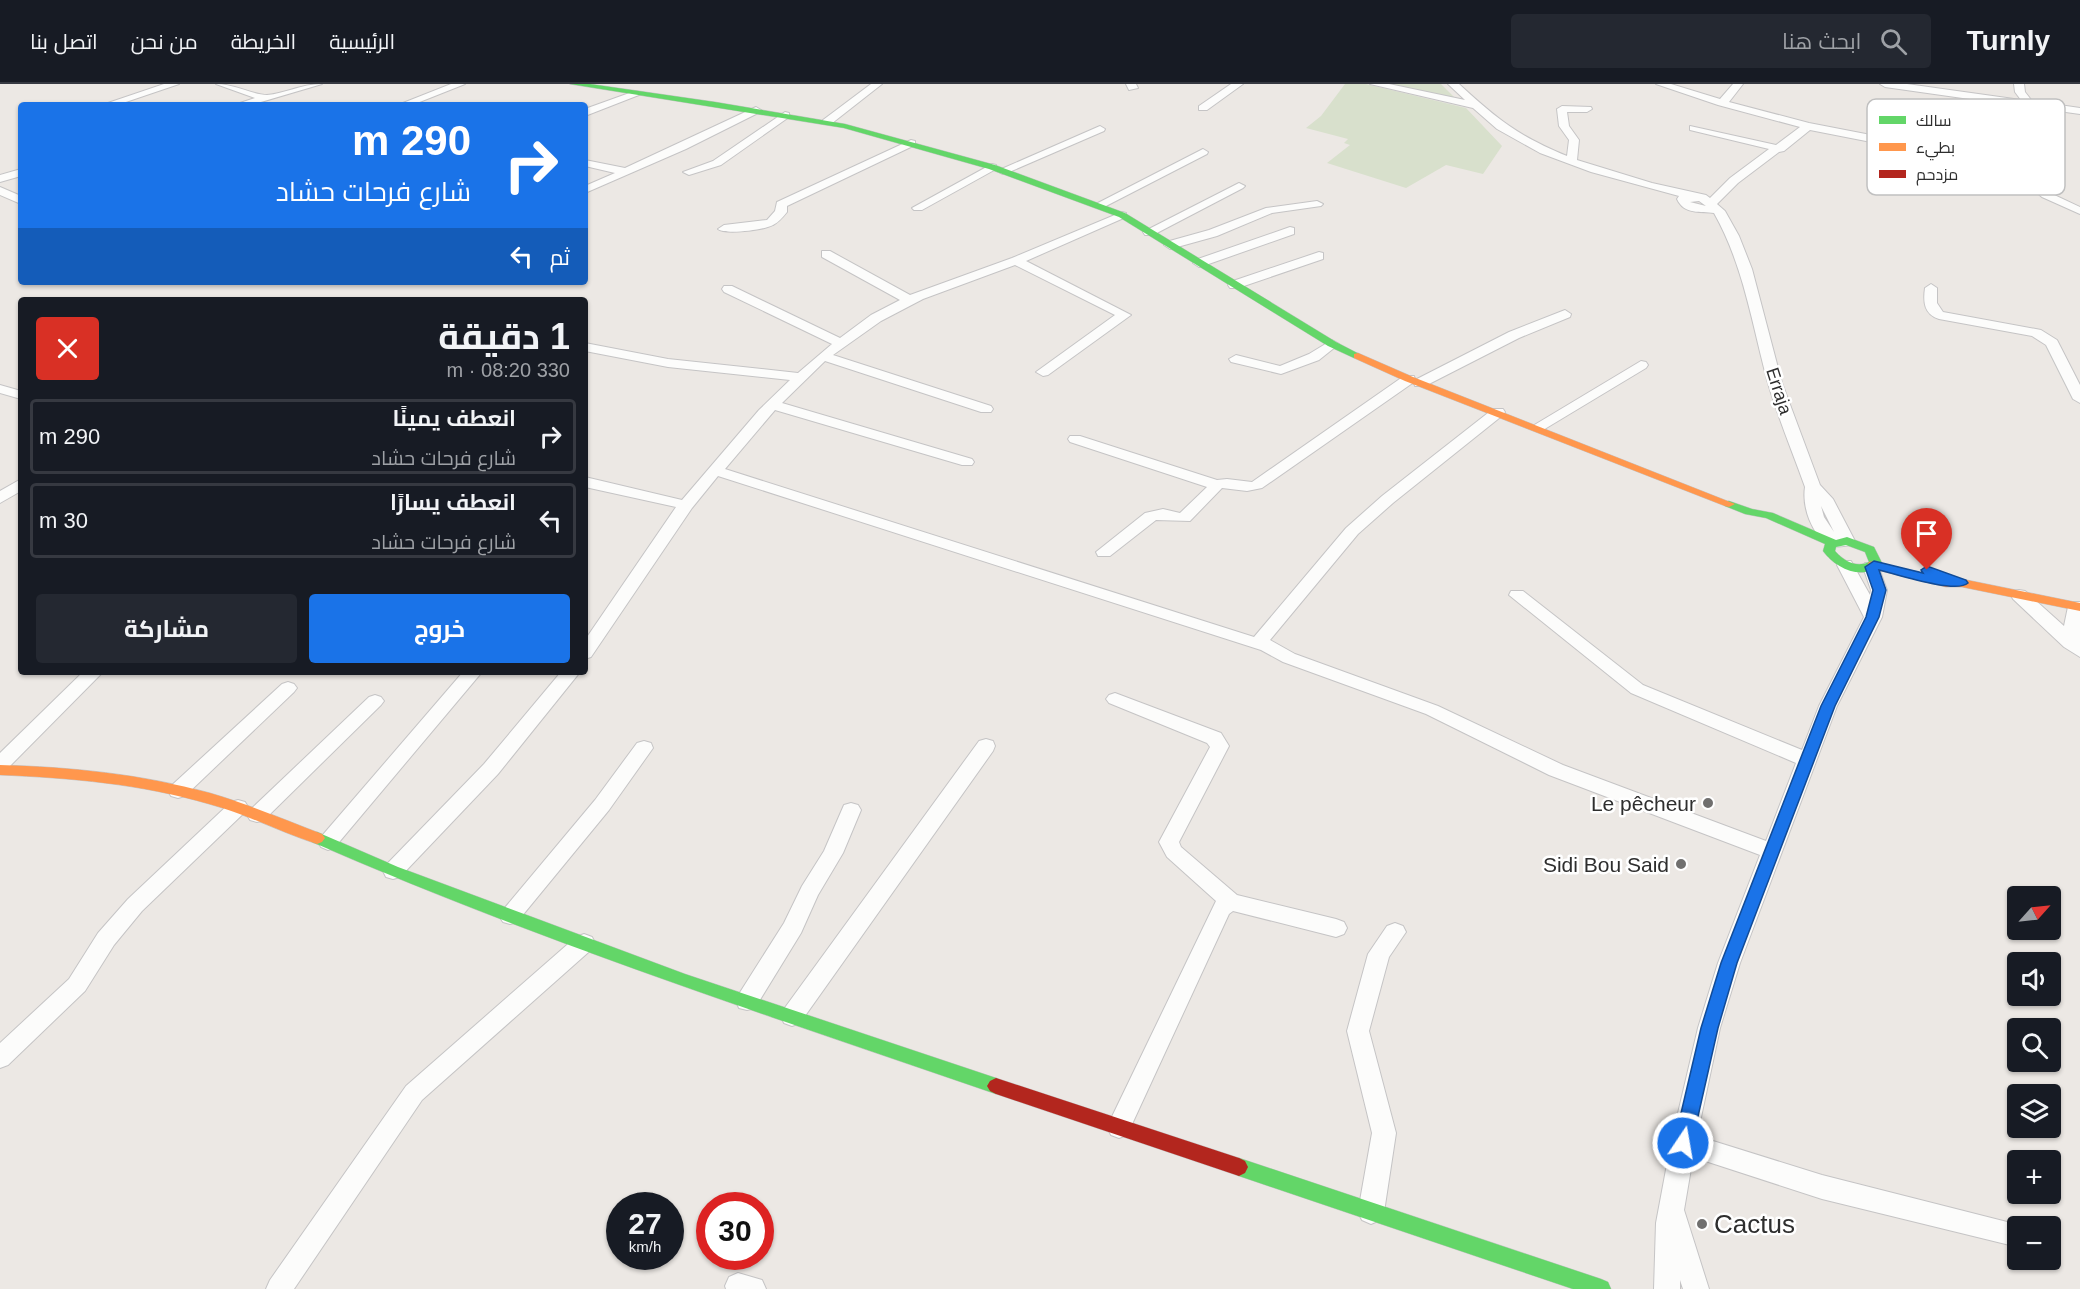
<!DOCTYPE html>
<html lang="ar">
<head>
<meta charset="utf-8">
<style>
	body { margin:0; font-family:Helvetica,Cairo,sans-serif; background:#242831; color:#f1f3f6; direction:rtl; height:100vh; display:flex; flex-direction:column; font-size:22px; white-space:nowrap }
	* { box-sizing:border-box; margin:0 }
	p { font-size:20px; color:#9ea1a6 }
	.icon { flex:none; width:33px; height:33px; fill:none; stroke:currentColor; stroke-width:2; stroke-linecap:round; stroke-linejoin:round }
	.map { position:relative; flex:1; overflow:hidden; direction:ltr }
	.drawer { position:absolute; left:18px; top:213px; width:570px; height:378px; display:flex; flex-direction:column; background:#171b24; border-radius:6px; box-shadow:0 2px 4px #0004; direction:rtl }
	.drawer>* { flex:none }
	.top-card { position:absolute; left:18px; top:18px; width:570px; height:183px; border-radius:6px; box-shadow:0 2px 4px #0004; direction:rtl; background:#1a73e8; color:#fff; overflow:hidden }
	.needle { width:39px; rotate:63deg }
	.tools { position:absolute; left:2007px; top:802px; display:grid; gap:12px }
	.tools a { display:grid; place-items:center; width:54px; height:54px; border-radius:6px; background:#171b24; box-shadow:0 2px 4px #0004; font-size:30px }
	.speed { position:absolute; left:606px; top:1108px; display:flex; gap:12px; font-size:30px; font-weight:700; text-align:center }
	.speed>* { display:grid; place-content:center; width:78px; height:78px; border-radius:50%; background:#171b24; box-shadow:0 2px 4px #0004; line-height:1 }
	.speed small { font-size:15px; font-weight:400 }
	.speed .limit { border:9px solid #d22; background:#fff; color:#111 }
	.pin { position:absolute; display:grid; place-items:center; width:51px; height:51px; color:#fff; margin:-62px -26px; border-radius:50% 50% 50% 0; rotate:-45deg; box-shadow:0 0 6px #0007 }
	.pin .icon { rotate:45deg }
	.me { position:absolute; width:66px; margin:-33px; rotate:12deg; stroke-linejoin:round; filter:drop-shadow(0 0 4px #0008) }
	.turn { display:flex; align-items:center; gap:21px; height:126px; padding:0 18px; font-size:27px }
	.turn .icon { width:78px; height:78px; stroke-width:2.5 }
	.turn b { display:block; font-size:42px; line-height:51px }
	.then { display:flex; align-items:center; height:57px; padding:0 18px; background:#0003; gap:12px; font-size:22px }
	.round { display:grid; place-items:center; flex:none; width:63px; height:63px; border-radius:6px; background:#242831 }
	.head { display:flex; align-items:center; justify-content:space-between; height:102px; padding:0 18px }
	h1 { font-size:36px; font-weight:700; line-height:45px }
	.cta { display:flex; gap:12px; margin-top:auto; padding:12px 18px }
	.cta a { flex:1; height:69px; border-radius:6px; background:#1a73e8; color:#fff; font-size:24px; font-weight:700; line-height:69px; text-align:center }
	.cta a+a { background:#242831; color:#f1f3f6 }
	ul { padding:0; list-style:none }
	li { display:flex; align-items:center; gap:18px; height:75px; margin:0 12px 9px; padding:0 6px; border:3px solid #363941; border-radius:6px }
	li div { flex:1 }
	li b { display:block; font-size:22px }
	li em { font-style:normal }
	header { display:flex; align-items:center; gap:36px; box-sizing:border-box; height:84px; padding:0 30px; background:#171b24; border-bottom:2px solid #363941 }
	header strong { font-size:28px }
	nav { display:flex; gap:33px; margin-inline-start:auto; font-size:21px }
	.search { width:420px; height:54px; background:#242831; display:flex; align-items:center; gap:15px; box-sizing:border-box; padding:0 21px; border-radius:6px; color:#9ea1a6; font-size:22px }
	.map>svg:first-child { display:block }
	.cemetery { fill:#d8e0cc }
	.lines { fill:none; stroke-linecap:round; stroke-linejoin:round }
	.street-casing { stroke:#c5c4c5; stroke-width:2 }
	.fast-casing { stroke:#c5c4c5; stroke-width:1 }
	.slow-casing { stroke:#c5c4c5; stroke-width:1 }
	.jam-casing { stroke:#c5c4c5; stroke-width:1 }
	.street { fill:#fcfcfb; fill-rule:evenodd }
	.fast { fill:#63d668; fill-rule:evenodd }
	.slow { fill:#ff974d; fill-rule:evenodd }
	.jam { fill:#b3261e; fill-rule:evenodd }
	.route { fill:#1a73e8; stroke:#114b97; stroke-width:1.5 }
	.poi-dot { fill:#706f6e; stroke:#fff; stroke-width:2 }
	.labels { text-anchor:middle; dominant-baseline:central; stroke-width:5; stroke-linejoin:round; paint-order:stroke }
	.far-street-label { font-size:18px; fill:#2e2e2e; stroke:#fff }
	.poi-label { font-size:21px; fill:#2e2e2e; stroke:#fff; text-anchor:end }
	.near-poi-label { font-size:26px; fill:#2e2e2e; stroke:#fff; text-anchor:start }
	.key { fill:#fff; stroke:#c0c0c0; stroke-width:1.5 }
	.key-label { font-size:16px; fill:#2e2e2e }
</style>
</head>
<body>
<header>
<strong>Turnly</strong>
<div class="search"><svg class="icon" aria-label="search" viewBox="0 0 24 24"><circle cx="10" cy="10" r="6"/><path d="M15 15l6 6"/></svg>ابحث هنا</div>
<nav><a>الرئيسية</a><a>الخريطة</a><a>من نحن</a><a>اتصل بنا</a></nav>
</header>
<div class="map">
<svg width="2080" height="1205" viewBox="0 0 2080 1205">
	<rect width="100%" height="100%" fill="#ece8e4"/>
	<path class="cemetery" d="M1345 0H1366L1466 24 1502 62 1483 90 1446 81 1406 104 1327 79 1350 61 1344 59 1348 55 1306 44 1321 32Z
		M1382 0H1441L1458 17Z"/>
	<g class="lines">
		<g class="street-casing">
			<path id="street" d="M164 0H179L117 21H102Z
				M216 0C235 0 253 11 267 11 284 10 301 0 322 0L251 21H234L255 14Z
				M451 0H465L412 21 403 19Z
				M871 0H882L831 40H823V36Z
				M1126 0H1136L1138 4 1129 6Z
				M1231 0H1243L1207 26H1199V22Z
				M1370 0H1389L1465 16 1448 0H1459C1497 35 1518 52 1567 72L1569 56 1559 42 1557 25 1562 22 1591 23 1592 25 1587 28H1567L1569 42 1579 56 1577 76 1652 99 1706 111 1710 114 1730 94 1769 65 1690 46V42L1776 61 1800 43 1718 21 1656 0H1671L1720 15 1733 0H1743L1729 18 1809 39 2010 78 2029 48 2033 32 2026 23 1885 3 1880 0H1907L2021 16 2015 8 2014 0H2024L2025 8 2032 17 2080 24V30L2037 24 2043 32 2039 48 2019 81 2050 109 2080 123V130L2042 113 2009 85 1810 46 1784 67 1779 68 1738 99 1717 120 1725 127 1739 152 1752 185 1782 299 1820 401 1833 415 1855 457 1853 460C1847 462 1836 464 1830 461 1811 451 1802 422 1805 403 1793 369 1778 334 1768 299 1752 241 1744 182 1714 129 1701 127 1684 131 1677 115L1679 112 1591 88 1540 69 1497 45 1473 24ZM1699 117 1706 122 1690 118ZM1821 422 1834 448 1824 433Z
				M635 7 644 9 585 32V25Z
				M756 23 761 26 760 28 686 65 585 109V102L615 89 585 82V76L625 84Z
				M785 28 789 29V33L721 81 689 91 683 88 713 77Z
				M1100 42 1105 45 1104 47 1007 89 1003 90 997 87Z
				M911 56 915 57V61L787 122V128C783 133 779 138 773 141 764 146 725 151 718 145L724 141 767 136 775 127 777 118Z
				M1203 65 1208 68 1207 70 1104 123 1100 124 1094 121Z
				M992 80 996 81V85L922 126H914L912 124Z
				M21 85V92L0 98V91Z
				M1239 99 1245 102 1243 104 1153 151H1145L1143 148Z
				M0 103 21 112V120L0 111Z
				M1317 117 1323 120 1321 122 1272 129 1217 152 1170 165 1164 161 1166 158 1209 146 1266 124Z
				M1122 128 1126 129V133L1026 177 1131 231 1048 291 1043 292 1036 288 1115 231 1015 181 923 215 881 237 833 271 991 322 993 325 991 328H981L825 277 782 319 972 375 974 378 972 381H962L775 326 725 385 1254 553 1346 444 1382 412 1493 325H1503L1505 328 1503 331 1393 419 1358 450 1270 556 1295 570 1438 622 1563 681 1766 757 1796 679 1631 609 1509 511 1511 507H1523L1643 601 1802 666 1819 622 1864 533 1837 481 1839 477H1851L1870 511 1871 506 1863 483 1865 479H1877L1887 506 1882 533 1837 622 1740 879 1720 944 1697 1052 1822 1091 2015 1140 2023 1143H2018V1163L1822 1115 1693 1073 1684 1126 1709 1205H1683L1680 1196V1205H1654L1656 1139 1671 1059 1698 944 1718 879 1760 771 1549 691 1426 630 1283 578 1261 566 718 392 692 424 591 573 585 575V556L676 423 585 403V393L682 416 759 326 790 296 668 283 585 267V259L668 275 798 289 832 260 724 208 722 205 724 202H732L840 254 871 231 900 216 822 173V167H830L910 211 1012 174Z
				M1290 143 1294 144V150L1203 182 1199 183 1193 179 1195 176Z
				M1319 168 1323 169V175L1238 204H1230L1228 201 1230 198Z
				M1931 200 1937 204V219L1943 228 2041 246 2057 256 2080 301V319L2073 315 2046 261 2032 252 1939 235C1924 230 1923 218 1925 204Z
				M1565 226 1571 230 1570 233 1519 254 1425 302H1415L1414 298 1262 404 1247 407 1222 404 1190 437 1156 436 1110 472H1098L1096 468 1145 429 1163 425 1180 429 1207 403 1070 358 1068 355 1070 352H1080L1217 396 1227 395 1252 398 1404 292H1414L1415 296 1509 248Z
				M1332 256 1339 260 1319 276 1281 290 1231 278 1229 275 1236 271 1280 282 1309 270Z
				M1641 277 1646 278 1648 281 1646 284 1543 346 1538 347 1531 343Z
				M0 301 21 307V315L0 309Z
				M21 395V407L0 419V407Z
				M2019 506 2025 507 2064 542 2069 518H2080V573L2064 563 2013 515 2011 511 2013 507Z
				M83 588H103L7 685 0 687V669Z
				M463 588H482L335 763 328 766 321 763 318 758 321 753Z
				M561 588H580L498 690 400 793 393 795 386 793 383 787 386 781 484 680Z
				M288 598 294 600 297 604 294 608 185 712 178 714 171 712 168 707 171 702 282 600Z
				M1115 609 1221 649 1229 662 1179 758 1181 763 1237 811 1336 835 1344 838 1347 844 1344 850 1336 853 1233 827 1229 830 1127 1051 1119 1054 1111 1051 1107 1043 1216 817 1167 773 1159 758 1210 663 1207 659 1109 619 1106 615 1109 611Z
				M375 611 381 613 384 617 381 621 264 736 257 738 250 736 247 731 250 726 369 613Z
				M986 655 993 657 995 662 993 667 800 939 792 942 784 939 781 932 784 925 979 657Z
				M644 657 651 659 653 664 609 726 517 838 510 840 503 838 499 832 503 826 595 716 637 659Z
				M238 716 245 718 248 723 245 728 142 827 114 861 85 907 8 981 0 984V959L69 895 98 849 128 815 231 718Z
				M851 719 858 721 861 726 843 769 818 811 801 849 755 924 747 926 739 924 736 917 739 910 784 839 802 802 824 767 844 721Z
				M1395 839 1403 842 1406 848 1389 873 1369 947 1396 1049 1384 1128 1380 1136 1371 1140 1362 1136 1358 1128 1372 1049 1347 947 1368 870 1387 842Z
				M584 850 592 853 595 859 592 865 422 1016 294 1205H266L270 1196 406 1002 576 853Z
				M738 1189 762 1196 766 1205H726L725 1202 729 1193Z"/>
		</g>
		<g class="fast-casing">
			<path id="fast" d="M570 0H590L715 18 845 40 995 81 1125 129 1336 258 1363 272 1362 274H1354L1328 262 1119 133 989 85 844 44Z
				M1729 417 1752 425 1773 429 1836 456 1847 453 1874 463 1882 479C1864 498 1836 485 1823 467L1825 460 1766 434 1745 430 1725 422 1723 420ZM1846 461 1865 468 1869 478C1856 484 1844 477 1835 467L1836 463Z
				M317 748 398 783 685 890 996 994 1002 997 1005 1002 1002 1007 996 1010C766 931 534 855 312 758L309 754 312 750Z
				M1239 1074 1601 1195 1608 1198 1611 1205H1573L1239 1092 1233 1089 1230 1083 1233 1077Z"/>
		</g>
		<g class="slow-casing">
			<path id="slow" d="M1358 269 1413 293 1735 420 1729 423 1725 422 1405 297 1354 274V270Z
				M1873 477 1946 495H1962L2080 519V527L1962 503H1946L1869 484 1867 481 1869 478Z
				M0 681C71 683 141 690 210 709 248 720 285 736 322 750L325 754 322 758 317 760C280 748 246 730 209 720 141 700 71 694 0 691Z"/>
		</g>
		<g class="jam-casing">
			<path id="jam" d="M996 994 1239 1074 1245 1077 1248 1083 1245 1089 1239 1092 996 1010 990 1007 987 1002 990 997Z"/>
		</g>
		<use href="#street" class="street"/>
		<use href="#fast" class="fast"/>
		<use href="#slow" class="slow"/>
		<use href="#jam" class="jam"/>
	</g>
	<path class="route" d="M1874 477 1923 489 1921 486 1927 482 1966 496 1968 499C1956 510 1896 490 1879 486L1886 506 1879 533 1835 622 1737 879 1718 944 1692 1059 1689 1065 1683 1067 1676 1065 1674 1059 1701 944 1721 879 1821 622 1866 533 1873 506 1865 483Z"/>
	<g class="poi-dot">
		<circle cx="1708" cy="719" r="6"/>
		<circle cx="1681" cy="780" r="6"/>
		<circle cx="1702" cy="1140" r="6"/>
	</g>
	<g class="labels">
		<g class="far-street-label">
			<text transform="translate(1779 307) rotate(72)">Erraja</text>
		</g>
		<g class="poi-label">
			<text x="1696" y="719">Le pêcheur</text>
			<text x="1669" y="780">Sidi Bou Said</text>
		</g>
		<g class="near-poi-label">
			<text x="1714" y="1140">Cactus</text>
		</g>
	</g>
	<rect x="1867" y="15" width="198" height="96" rx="9" class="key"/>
	<rect x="1879" y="32" width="27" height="8" fill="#63d668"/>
	<rect x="1879" y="59" width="27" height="8" fill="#ff974d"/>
	<rect x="1879" y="86" width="27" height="8" fill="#b3261e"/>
	<g class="key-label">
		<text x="1916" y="42">سالك</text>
		<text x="1916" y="69">بطيء</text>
		<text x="1916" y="96">مزدحم</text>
	</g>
</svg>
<div class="tools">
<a><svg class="needle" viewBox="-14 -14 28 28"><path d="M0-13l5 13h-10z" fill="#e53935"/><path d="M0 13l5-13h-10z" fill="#9ea1a6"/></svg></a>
<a><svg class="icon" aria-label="sound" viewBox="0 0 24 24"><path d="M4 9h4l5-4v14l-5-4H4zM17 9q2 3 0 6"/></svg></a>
<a><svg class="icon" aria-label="search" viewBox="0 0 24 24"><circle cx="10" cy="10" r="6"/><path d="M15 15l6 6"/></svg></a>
<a><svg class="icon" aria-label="layers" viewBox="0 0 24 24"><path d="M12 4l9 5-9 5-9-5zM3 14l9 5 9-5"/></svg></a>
<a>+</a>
<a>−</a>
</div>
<div class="speed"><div>27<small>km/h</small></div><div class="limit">30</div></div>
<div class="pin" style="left:1927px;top:486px;background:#d93025"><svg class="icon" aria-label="arrive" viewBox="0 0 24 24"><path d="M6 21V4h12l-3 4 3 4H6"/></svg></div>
<svg class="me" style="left:1683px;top:1059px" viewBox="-20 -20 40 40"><circle r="17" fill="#1a73e8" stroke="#fff" stroke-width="3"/><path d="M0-11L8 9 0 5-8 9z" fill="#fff"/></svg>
<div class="top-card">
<div class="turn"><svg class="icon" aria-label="right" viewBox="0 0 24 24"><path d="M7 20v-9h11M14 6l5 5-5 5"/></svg><div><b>290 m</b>شارع فرحات حشاد</div></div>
<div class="then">ثم<svg class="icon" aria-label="left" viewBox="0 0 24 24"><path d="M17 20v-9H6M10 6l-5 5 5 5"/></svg></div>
</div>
<section class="drawer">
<div class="head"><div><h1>1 دقيقة</h1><p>330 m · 08:20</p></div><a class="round" style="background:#d93025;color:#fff"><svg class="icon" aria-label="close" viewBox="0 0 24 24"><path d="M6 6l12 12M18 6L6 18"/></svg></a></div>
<ul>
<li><svg class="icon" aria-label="right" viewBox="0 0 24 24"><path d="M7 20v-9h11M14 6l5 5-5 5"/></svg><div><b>انعطف يمينًا</b><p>شارع فرحات حشاد</p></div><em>290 m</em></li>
<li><svg class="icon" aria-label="left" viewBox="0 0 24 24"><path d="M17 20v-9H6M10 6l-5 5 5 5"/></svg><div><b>انعطف يسارًا</b><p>شارع فرحات حشاد</p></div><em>30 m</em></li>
</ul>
<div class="cta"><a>خروج</a><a>مشاركة</a></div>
</section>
</div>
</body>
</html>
